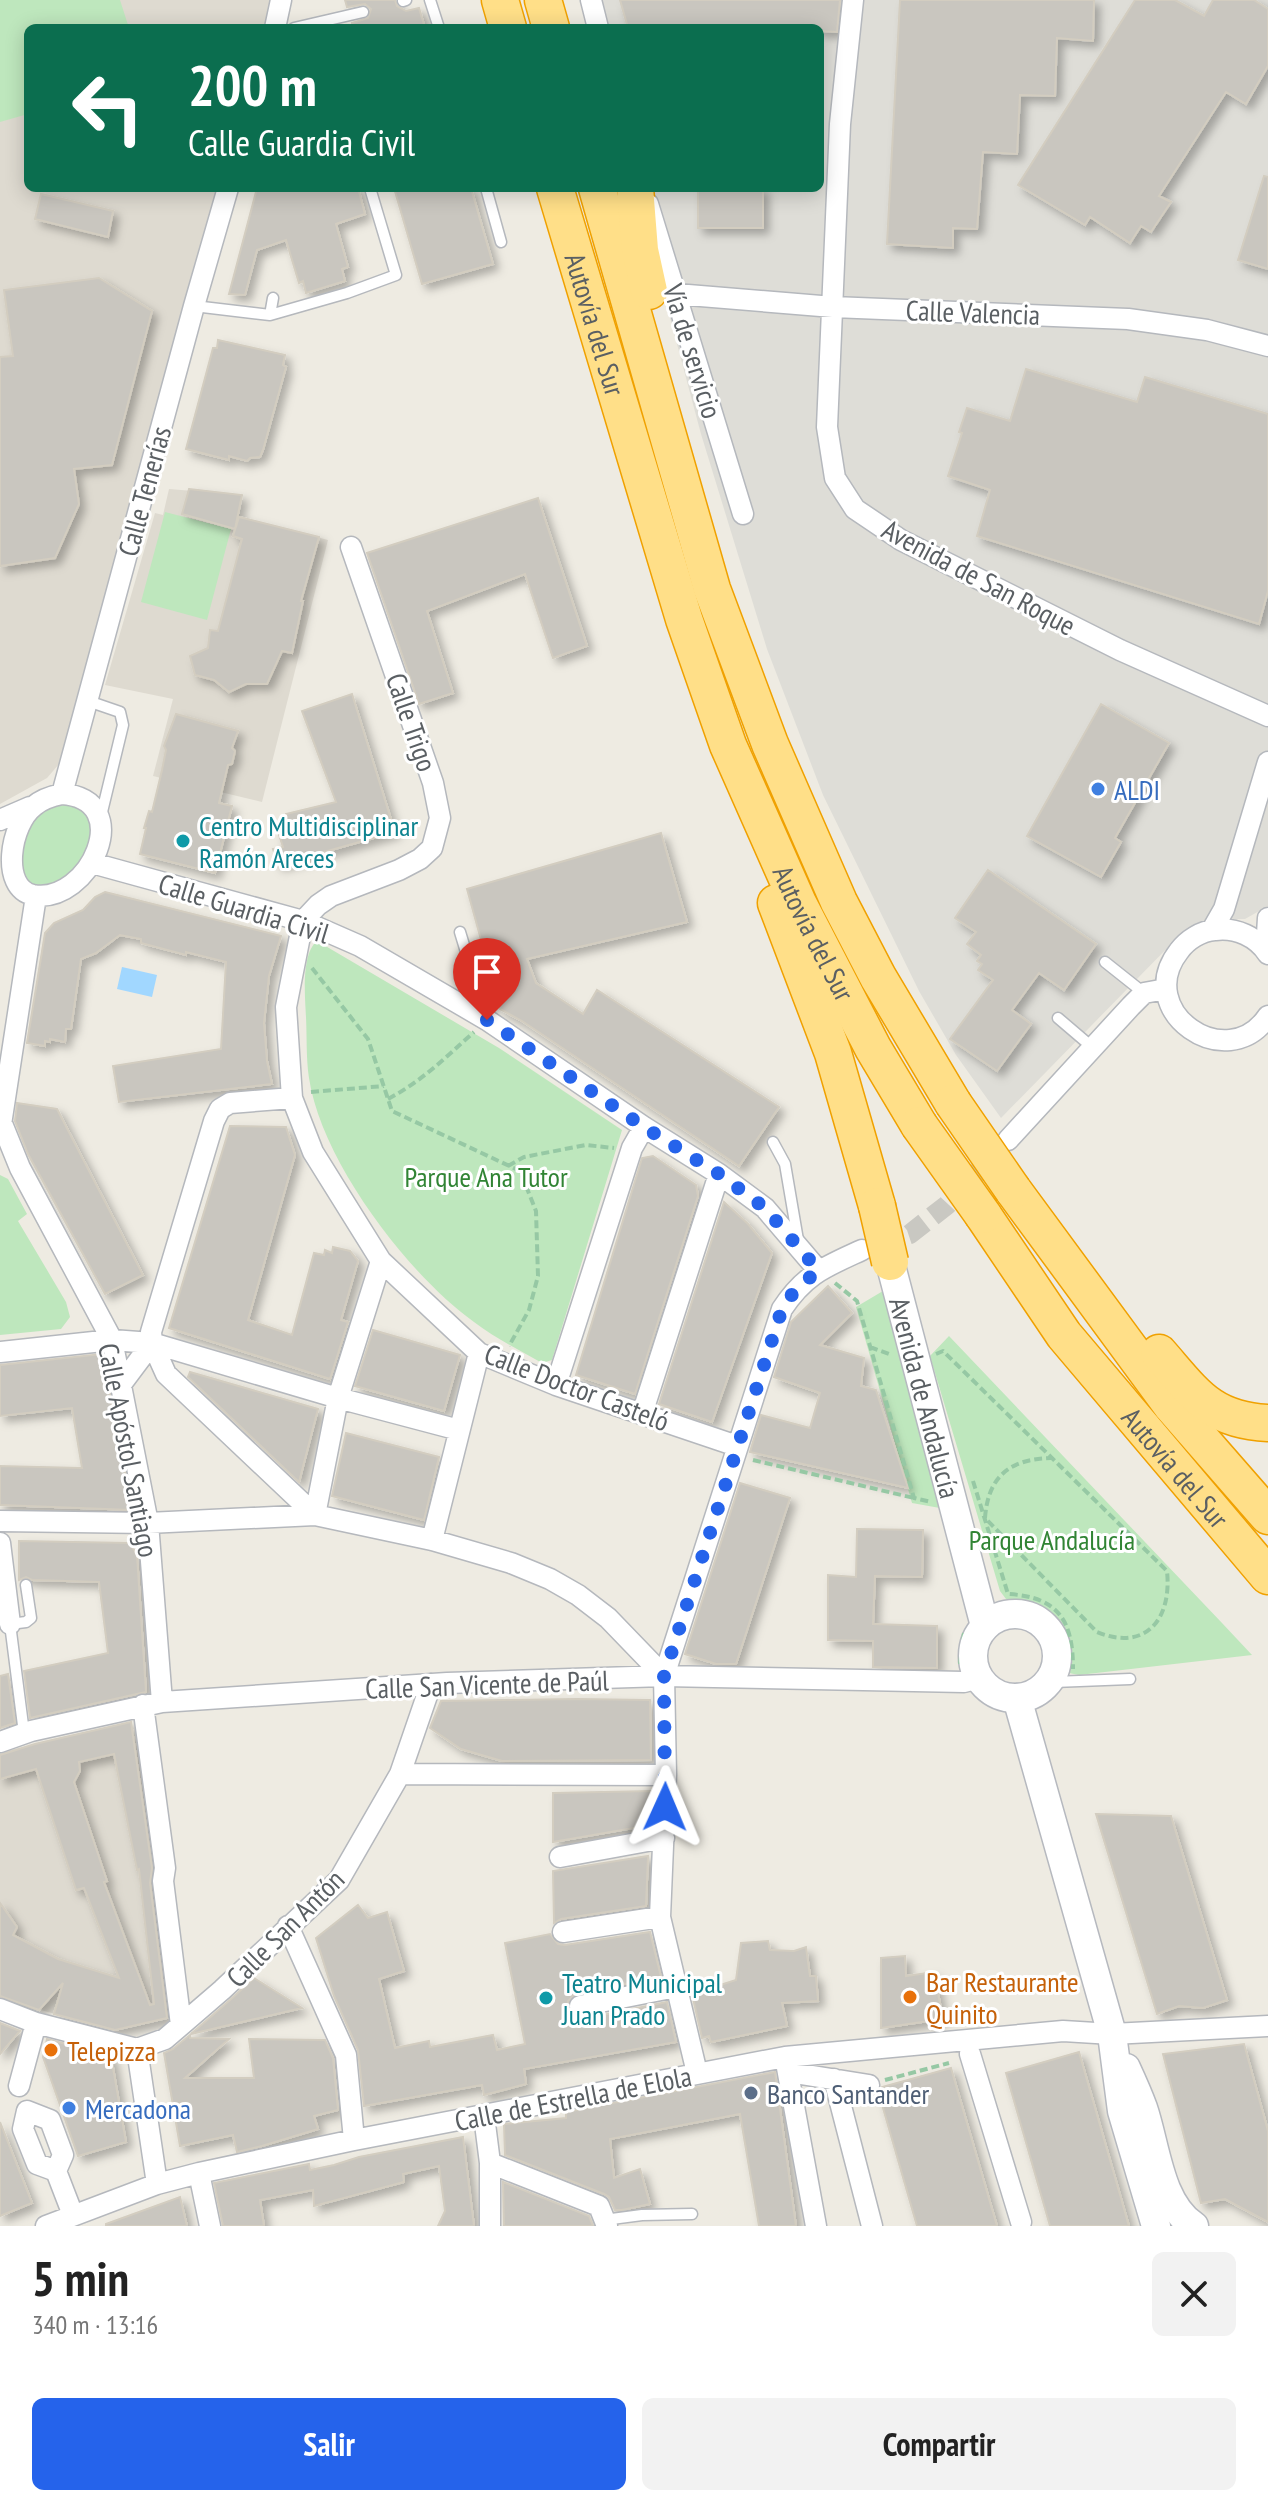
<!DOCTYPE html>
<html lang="es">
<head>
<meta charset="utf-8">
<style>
	body { margin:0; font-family:"PT Sans Narrow",sans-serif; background:#f2f2f2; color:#222; height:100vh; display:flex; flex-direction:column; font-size:30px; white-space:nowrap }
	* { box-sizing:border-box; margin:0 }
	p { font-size:26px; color:#767676 }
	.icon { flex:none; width:44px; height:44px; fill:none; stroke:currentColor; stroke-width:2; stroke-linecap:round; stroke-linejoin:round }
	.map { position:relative; height:2226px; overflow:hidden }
	.sheet { display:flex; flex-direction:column; background:#fff; flex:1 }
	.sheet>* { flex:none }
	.top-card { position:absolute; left:24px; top:24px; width:800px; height:168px; border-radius:12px; box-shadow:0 4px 20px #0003; background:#0b6e4f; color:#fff; overflow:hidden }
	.pin { position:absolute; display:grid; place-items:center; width:68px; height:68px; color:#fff; margin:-82px -34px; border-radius:50% 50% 50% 0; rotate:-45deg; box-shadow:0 0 8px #0007 }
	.pin .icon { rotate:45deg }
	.me { position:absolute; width:88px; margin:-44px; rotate:1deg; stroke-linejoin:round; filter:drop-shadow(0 0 6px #0008) }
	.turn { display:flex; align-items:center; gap:28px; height:168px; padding:0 32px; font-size:36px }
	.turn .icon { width:104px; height:104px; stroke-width:2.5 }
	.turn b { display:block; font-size:56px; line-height:68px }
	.round { display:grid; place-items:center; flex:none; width:84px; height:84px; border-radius:12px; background:#f2f2f2 }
	.headline { display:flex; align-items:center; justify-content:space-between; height:136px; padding:0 32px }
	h1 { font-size:48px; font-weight:800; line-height:60px }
	.action { display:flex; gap:16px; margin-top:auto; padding:16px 32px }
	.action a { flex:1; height:92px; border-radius:12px; background:#2563eb; color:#fff; font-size:32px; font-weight:800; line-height:92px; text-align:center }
	.action a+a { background:#f2f2f2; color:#222 }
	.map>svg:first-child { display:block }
	.industrial { fill:#deddd7 }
	.education { fill:#dedad0 }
	.green { fill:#bee7bd }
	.water { fill:#a1d7ff }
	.building { fill:#c9c6bf; stroke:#d3cdc0; stroke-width:2; fill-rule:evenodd; filter:url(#shadow) }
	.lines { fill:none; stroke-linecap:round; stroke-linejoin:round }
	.street-tunnel { stroke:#c9c8c2; stroke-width:20; stroke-dasharray:20 10; stroke-linecap:butt }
	.lane-casing { stroke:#b5b8bd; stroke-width:13 }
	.street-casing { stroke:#b5b8bd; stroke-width:23 }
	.secondary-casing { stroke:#b6b9bf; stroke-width:31 }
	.highway-casing { stroke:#f0a100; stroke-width:39 }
	.path { stroke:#96c8a4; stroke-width:4; stroke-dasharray:8 4; stroke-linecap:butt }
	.lane { stroke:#fff; stroke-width:10 }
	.street { stroke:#fff; stroke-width:20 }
	.secondary { stroke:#fff; stroke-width:28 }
	.highway { stroke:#ffdf88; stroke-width:36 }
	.highway-bridge-casing { stroke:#f0a100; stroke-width:39; stroke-linecap:butt }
	.highway-bridge { stroke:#ffdf88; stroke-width:36 }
	.route { stroke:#2563eb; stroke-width:14; stroke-dasharray:0 25.2 }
	.shop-dot { fill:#3f7fe0; stroke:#fff; stroke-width:3 }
	.culture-dot { fill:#0f9aa8; stroke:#fff; stroke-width:3 }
	.food-dot { fill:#e8710a; stroke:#fff; stroke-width:3 }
	.service-dot { fill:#5c6f8a; stroke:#fff; stroke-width:3 }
	.labels { text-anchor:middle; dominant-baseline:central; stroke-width:6; stroke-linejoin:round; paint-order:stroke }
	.street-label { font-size:28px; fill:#5a5f63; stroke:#fff }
	.shop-label { font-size:28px; fill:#366cbe; stroke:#fff; text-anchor:start }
	.culture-label { font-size:28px; fill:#0d838f; stroke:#fff; text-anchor:start }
	.park-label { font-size:28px; fill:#318434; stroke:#fff }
	.food-label { font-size:28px; fill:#c56008; stroke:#fff; text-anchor:start }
	.service-label { font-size:28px; fill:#4e5e75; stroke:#fff; text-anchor:start }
</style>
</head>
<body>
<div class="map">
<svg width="1268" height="2226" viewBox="0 0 1268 2226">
	<defs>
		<filter id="shadow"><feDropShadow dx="5.5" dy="5.5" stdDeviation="4" flood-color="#0004"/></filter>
	</defs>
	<rect width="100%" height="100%" fill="#eeebe2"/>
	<path class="industrial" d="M585 0H1268V906L1245 919H1209L1179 936 1001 1118 956 1055 919 991 823 795 767 649 701 434 665 299 651 228 639 188H820V28H593Z"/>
	<path class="education" d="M0 0H272L264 28H28V188H219L59 764 47 778 0 804Z
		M169 489 242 495 238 516 328 540 262 802 153 776 173 699 105 685 155 513 163 515Z
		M132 1724 161 1867 173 2016 114 2030 37 2009 34 2017 0 1999V1752Z"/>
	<path class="green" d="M0 0H120L129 28H28V114L0 122Z
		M165 512 231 529 207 620 141 602Z
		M68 804C115 811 82 881 48 886 42 886 35 885 29 885L16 858 18 847 35 818 50 808Z
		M317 941 499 1048 622 1130 552 1360 542 1363C519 1350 495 1338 474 1322 407 1274 321 1160 309 1078 306 1058 307 1037 306 1017 305 997 301 954 317 941Z
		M0 1175 8 1179 27 1214 18 1221 66 1302 70 1317 61 1329 0 1335Z
		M888 1288 951 1510 912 1503 856 1307Z
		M949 1336 1222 1623 1252 1655 1079 1675 1069 1673C1068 1623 1059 1601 1006 1599L1000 1591 930 1356Z"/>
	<path class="water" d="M122 967 157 975 152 997 117 989Z"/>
	<path class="building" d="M345 0H395L397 6 406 11 419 8 425 28H353L352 23 368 18 371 9 365 4 347 7Z
		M620 0H840L837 32 820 31V28H628Z
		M900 0H1094L1093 41 1057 38 1055 96 1020 95 1017 154 983 152 977 229 953 228V248L887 244Z
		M1135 0H1175L1204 16 1213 0H1254L1268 9V66L1246 104 1226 92 1159 196 1171 202 1151 232 1141 226 1130 243 1090 217 1085 225 1018 185Z
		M1264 176 1268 177V269L1238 260Z
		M257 188H358L365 214 336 224 348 267 342 269 345 281 306 293 303 281 299 283 286 240 257 250 245 295 229 294Z
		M394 188H471L493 264 422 284Z
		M698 188H763V228H698Z
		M41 194 113 211 108 237 35 219Z
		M99 278 152 311 112 465 74 469 79 504 55 558 0 566V357L13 356 4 290Z
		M218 340 285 355 283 365 286 367 263 450 260 457 250 458 247 461 229 456V460L186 449 213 348H217Z
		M1026 369 1137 402 1145 377 1268 414V591L1259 624 977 536 990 490 948 476 962 433 959 432 967 408 1010 421Z
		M189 489 242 495 235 529 182 514Z
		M538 498 587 646 553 658 525 574 427 611 453 693 419 704 367 553Z
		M239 517 319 537 301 601H303L292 653 282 651 267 684H246L229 692 214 680 195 675 190 656 208 648 210 630 218 631 242 539 233 536Z
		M352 694 395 832 278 865 273 849 283 847 278 832 288 829 286 814 336 802 302 711Z
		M1101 704 1169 743 1115 838 1121 842 1101 877 1027 836Z
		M176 714 238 731 232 748 235 751 232 764 228 765 219 803 232 806 215 873 140 854 146 828H144L149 811 152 812 162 770 166 750 164 746Z
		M661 833 687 922 527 959 536 983 583 1014 597 990 779 1107 739 1166 522 1021 500 1009 467 889Z
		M988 870 1096 944 1064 990 1039 973 1012 1010 1031 1024 997 1071 950 1039 993 980 978 970 982 964 977 961 981 955 967 944 976 932 955 918Z
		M105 892 281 936 269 976 264 1023 267 1061 272 1084 119 1102 113 1066 221 1049 226 962 186 952V955L141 943V939L120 935 96 953 81 959 71 1029H66L65 1042 50 1039V1042L45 1041V1046L27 1043 45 933 54 923 83 910 95 897Z
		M17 1103 57 1109 143 1275 105 1294 28 1154 15 1121Z
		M230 1126 286 1127 295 1155 248 1320 292 1335 314 1253 324 1255 325 1250 332 1253 333 1247 350 1251 358 1261 341 1320 348 1322 330 1379 169 1328Z
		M653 1156 696 1185 698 1196 635 1394 576 1375 642 1158Z
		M724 1202 748 1224 772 1253 712 1422 659 1404Z
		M828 1286 852 1313 820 1345 864 1358 861 1386 876 1390 908 1488 750 1452 761 1415 810 1428 820 1393 774 1377 791 1322Z
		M373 1330 460 1355 444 1411 355 1386Z
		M102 1354 132 1510 0 1505V1466L82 1468 72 1408 0 1416V1365Z
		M190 1372 318 1409 299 1482 188 1377Z
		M346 1433 439 1457 424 1520 332 1496Z
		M740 1483 790 1498 736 1664H716L685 1654Z
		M857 1529 923 1530 922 1577 875 1576 873 1624 937 1626V1668L873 1667V1641L828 1640V1575L856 1577Z
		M19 1541 130 1543 137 1555 146 1692 30 1718 24 1671 108 1653 99 1582 32 1580 26 1577 19 1580Z
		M8 1674 15 1723 0 1728V1676Z
		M577 1699 650 1700 651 1760 502 1761 461 1749 430 1728 441 1701Z
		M131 1722 152 1868 150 1883 167 2018 115 2030 54 2014 63 1983 39 2010 0 1996V1903L17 1927 13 1935 58 1959 119 1978 84 1888 76 1890 36 1769 0 1779V1755L35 1744ZM114 1754 137 1870 139 1869 154 2004 150 2005 104 1882 107 1881 74 1782 80 1771 79 1762Z
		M652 1791 651 1825 553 1842V1793Z
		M1096 1814 1171 1816 1227 2000 1203 2008 1179 2006 1157 2014Z
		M648 1856 646 1906 561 1919 554 1923 553 1871Z
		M358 1905 368 1918 387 1912 404 1971 379 1979 395 2048 429 2041 430 2047 493 2035 497 2050 525 2044 505 1943 550 1934 558 1944 565 1945 650 1932 661 1977 577 1993 568 2001V2009L575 2018 583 2019 667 2002 676 2042 524 2069 526 2084 484 2095 482 2085 364 2106 358 2050 334 1996 316 1938Z
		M768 1941 770 1950 794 1951 806 1947 810 1976H816L818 2001 782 2003 787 2026 711 2042 709 2036 702 2038 692 1994 736 1980 741 1943Z
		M905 1956 906 1976 934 1972 943 2019 881 2028V1958Z
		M254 1978 302 2008 191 2034 230 2000Z
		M0 2023 20 2031 0 2054Z
		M190 2035V2038L229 2039 185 2078H254L249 2039 325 2040 333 2058 338 2110 314 2116 318 2129 262 2146 237 2152 233 2135 180 2146 164 2053 173 2049Z
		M47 2039 111 2056 126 2142 78 2156 43 2057Z
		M1244 2044 1268 2131V2222L1225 2199 1201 2203 1163 2054Z
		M1079 2052 1129 2226H1050L1006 2073Z
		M951 2068 997 2226H917L879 2094 882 2087Z
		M775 2072 796 2226H759L740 2114 610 2139 614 2178 640 2169 650 2204 622 2210H615L609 2197 604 2194 505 2155 504 2124 566 2118V2112Z
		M0 2122 32 2203 0 2216Z
		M463 2137 474 2226H438L445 2211 439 2166 403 2174 404 2182 314 2206 313 2190 260 2200 264 2226H223L214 2183 309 2164 310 2170 334 2165 359 2157Z
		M503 2182 589 2216 593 2226H504Z
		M180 2197 187 2226H106V2224Z"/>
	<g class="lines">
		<path class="street-tunnel" d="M880 1244 910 1234 947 1205 997 1152"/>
		<g class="lane-casing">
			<path id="lane" d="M430 0 439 28
				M403 1 406 0
				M294 28 363 12
				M486 188 501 242
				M194 306 270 315 347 293 396 275 370 188
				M270 315 273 298
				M88 701 120 712 123 725 101 816
				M460 932 486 1018
				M1105 962 1144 993
				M1058 1018 1092 1047
				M773 1142 785 1164 798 1240
				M1044 1686 1054 1682 1130 1679
				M24 1733 10 1624 26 1622 31 1618 26 1585
				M604 2220 642 2215 692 2214"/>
		</g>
		<g class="street-casing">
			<path id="street" d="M591 0 598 28
				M853 0 840 124 827 427 835 478 855 509 901 540 1120 650 1268 716
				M275 28 281 0
				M648 204 743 514
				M676 294 833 307 1128 319 1207 330 1268 346
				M351 547 433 783 440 818 432 848 420 859 399 870 331 896 318 905 303 921 286 1007 292 1098 313 1152 381 1261 479 1353 556 1385 737 1446
				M62 794 194 306 228 188
				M62 794C137 799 90 905 33 895 0 888 10 824 34 806 42 799 52 796 62 794Z
				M0 820 30 807
				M92 863 303 921 360 946 487 1020 644 1127 719 1174 765 1208 818 1270
				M1212 930 1224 909 1268 762
				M1266 950 1268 918
				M1268 954C1257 937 1236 927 1215 930 1201 931 1187 940 1179 951 1132 1011 1227 1077 1268 1016
				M292 1098 230 1103 220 1109 214 1121 151 1332 152 1343 166 1374 315 1515 432 1540 511 1563 550 1579 578 1595 608 1618 664 1676
				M3 1126 20 1168 112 1340 148 1523 162 1702
				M0 1131 36 896
				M1008 1140 1131 1006 1144 993 1166 989
				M0 1352 112 1340 152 1343 338 1398 459 1430
				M122 1383 152 1343
				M556 1385 632 1148 644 1127
				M642 1414 719 1174
				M315 1515 338 1398 381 1261
				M0 1521 148 1523 315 1515
				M432 1540 479 1353
				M0 1543 10 1624
				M143 1705 165 1868 163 1881 181 2025
				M0 1742 31 1731 162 1702 447 1683 664 1676 964 1682 979 1678
				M400 1774 666 1775
				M560 1857 664 1838
				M288 1926 346 2055 354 2140
				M563 1932 660 1917
				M580 2006 676 1987
				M0 2009 36 2023 137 2049
				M137 2049 165 2039 222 1990 339 1880 400 1774 431 1684
				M137 2049 157 2184
				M970 2054 1021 2222
				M785 2057 816 2226
				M788 2072 869 2085
				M697 2073 660 1917 666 1775 664 1676 782 1309C805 1274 825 1267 862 1250
				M834 2079 872 2226
				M19 2086 36 2023
				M484 2116 490 2163V2226
				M490 2163 599 2206 607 2226
				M56 2171 37 2164 23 2129 27 2111 50 2120 63 2155 56 2171 73 2215
				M199 2173 210 2226
				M46 2226 157 2184 199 2173 354 2140 785 2057 1063 2031 1112 2034 1268 2026"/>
		</g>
		<g class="secondary-casing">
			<g id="secondary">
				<path id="s1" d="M890 1262 985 1626"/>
				<circle cx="1015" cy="1656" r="42"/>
				<path d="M1017 1698 1112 2034 1122 2111 1156 2226"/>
				<path d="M1126 2068C1132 2081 1138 2094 1143 2108 1156 2146 1159 2203 1194 2226"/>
			</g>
		</g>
		<g class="highway-casing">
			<g id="highway">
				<path d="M500 0 508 28"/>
				<path d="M543 0 551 28"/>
				<path id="s2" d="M555 188 684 619 728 745 798 903 873 1048 919 1125"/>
				<path d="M597 188 712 589 770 744 839 902 878 977 953 1103"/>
				<path d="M635 188 640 250 649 291"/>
				<path d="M776 903 833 1053 877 1206"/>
				<path d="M1013 1190 1172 1406 1268 1516"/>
				<path id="s3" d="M983 1215 1064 1335 1268 1576"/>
				<path d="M1159 1353C1195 1394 1210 1420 1268 1423"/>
			</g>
		</g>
		<path class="path" d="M312 968 368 1039 392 1111 520 1171 536 1211 538 1276 529 1310 509 1346
			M311 1092 384 1086
			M388 1099C422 1081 445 1058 474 1032
			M508 1166 524 1157 586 1145 614 1148
			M835 1283 857 1301 914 1498 931 1502
			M870 1347 889 1354
			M936 1354 943 1351 1167 1571C1172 1619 1146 1652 1097 1632L985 1518C988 1477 1009 1459 1051 1458
			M753 1460 914 1498
			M973 1481 1008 1594C1059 1597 1073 1621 1073 1669
			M960 1664 964 1633
			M885 2080 949 2063"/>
		<use href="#lane" class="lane"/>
		<use href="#street" class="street"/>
		<use href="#secondary" class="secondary"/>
		<use href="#highway" class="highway"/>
		<g class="highway-bridge-casing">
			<path id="highway-bridge" d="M953 1103 1013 1190
				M919 1125 983 1215
				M877 1206 890 1262"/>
		</g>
		<use href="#highway-bridge" class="highway-bridge"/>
	</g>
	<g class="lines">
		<path class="route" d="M487 1020 644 1127 719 1174 765 1208 818 1270 793 1293 782 1309 664 1676 665 1807"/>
	</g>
	<g class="shop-dot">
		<circle cx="1098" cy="789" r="8"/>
		<circle cx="69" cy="2108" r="8"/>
	</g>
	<g class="culture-dot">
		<circle cx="183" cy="841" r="8"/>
		<circle cx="546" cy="1998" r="8"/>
	</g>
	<g class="food-dot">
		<circle cx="910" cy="1997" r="8"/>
		<circle cx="51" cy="2050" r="8"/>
	</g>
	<circle class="service-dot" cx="751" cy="2093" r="8"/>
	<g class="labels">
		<g class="street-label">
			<text transform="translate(973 312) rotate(2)">Calle Valencia</text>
			<text stroke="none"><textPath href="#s2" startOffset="142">Autovía del Sur</textPath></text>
			<text transform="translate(693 351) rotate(73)">Vía de servicio</text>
			<text transform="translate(144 491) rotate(-75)">Calle Tenerías</text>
			<text transform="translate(979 577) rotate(28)">Avenida de San Roque</text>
			<text transform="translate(412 722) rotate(71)">Calle Trigo</text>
			<text transform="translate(244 908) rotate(17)">Calle Guardia Civil</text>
			<text stroke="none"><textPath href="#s2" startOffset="790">Autovía del Sur</textPath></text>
			<text transform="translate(577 1387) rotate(21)">Calle Doctor Casteló</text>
			<text stroke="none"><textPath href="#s1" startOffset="140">Avenida de Andalucía</textPath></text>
			<text transform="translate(129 1450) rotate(79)">Calle Apóstol Santiago</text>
			<text stroke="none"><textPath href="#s3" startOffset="318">Autovía del Sur</textPath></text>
			<text transform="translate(487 1684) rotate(-2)">Calle San Vicente de Paúl</text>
			<text transform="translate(285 1928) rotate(-45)">Calle San Antón</text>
			<text transform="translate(573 2098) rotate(-11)">Calle de Estrella de Elola</text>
		</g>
		<g class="shop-label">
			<text x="1114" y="789">ALDI</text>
			<text x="85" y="2108">Mercadona</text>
		</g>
		<g class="culture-label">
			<text x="199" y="825">Centro Multidisciplinar<tspan x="199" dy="32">Ramón Areces</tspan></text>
			<text x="562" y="1982">Teatro Municipal<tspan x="562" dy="32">Juan Prado</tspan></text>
		</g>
		<g class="park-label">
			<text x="486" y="1176">Parque Ana Tutor</text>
			<text x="1052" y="1539">Parque Andalucía</text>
		</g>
		<g class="food-label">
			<text x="926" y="1981">Bar Restaurante<tspan x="926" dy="32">Quinito</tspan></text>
			<text x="67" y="2050">Telepizza</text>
		</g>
		<g class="service-label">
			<text x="767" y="2093">Banco Santander</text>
		</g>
	</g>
</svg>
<div class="pin" style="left:487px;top:1020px;background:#d93025"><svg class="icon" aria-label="arrive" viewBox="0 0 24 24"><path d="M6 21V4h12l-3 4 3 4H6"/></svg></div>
<svg class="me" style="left:665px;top:1807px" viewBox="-20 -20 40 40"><path d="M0-17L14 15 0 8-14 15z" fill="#2563eb" stroke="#fff" stroke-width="4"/></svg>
<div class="top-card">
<div class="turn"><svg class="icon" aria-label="left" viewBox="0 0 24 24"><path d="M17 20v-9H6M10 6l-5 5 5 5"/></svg><div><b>200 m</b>Calle Guardia Civil</div></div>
</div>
</div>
<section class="sheet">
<div class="headline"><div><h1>5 min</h1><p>340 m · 13:16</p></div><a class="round"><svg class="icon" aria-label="close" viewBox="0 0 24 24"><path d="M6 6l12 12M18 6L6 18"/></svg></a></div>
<div class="action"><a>Salir</a><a>Compartir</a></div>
</section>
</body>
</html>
